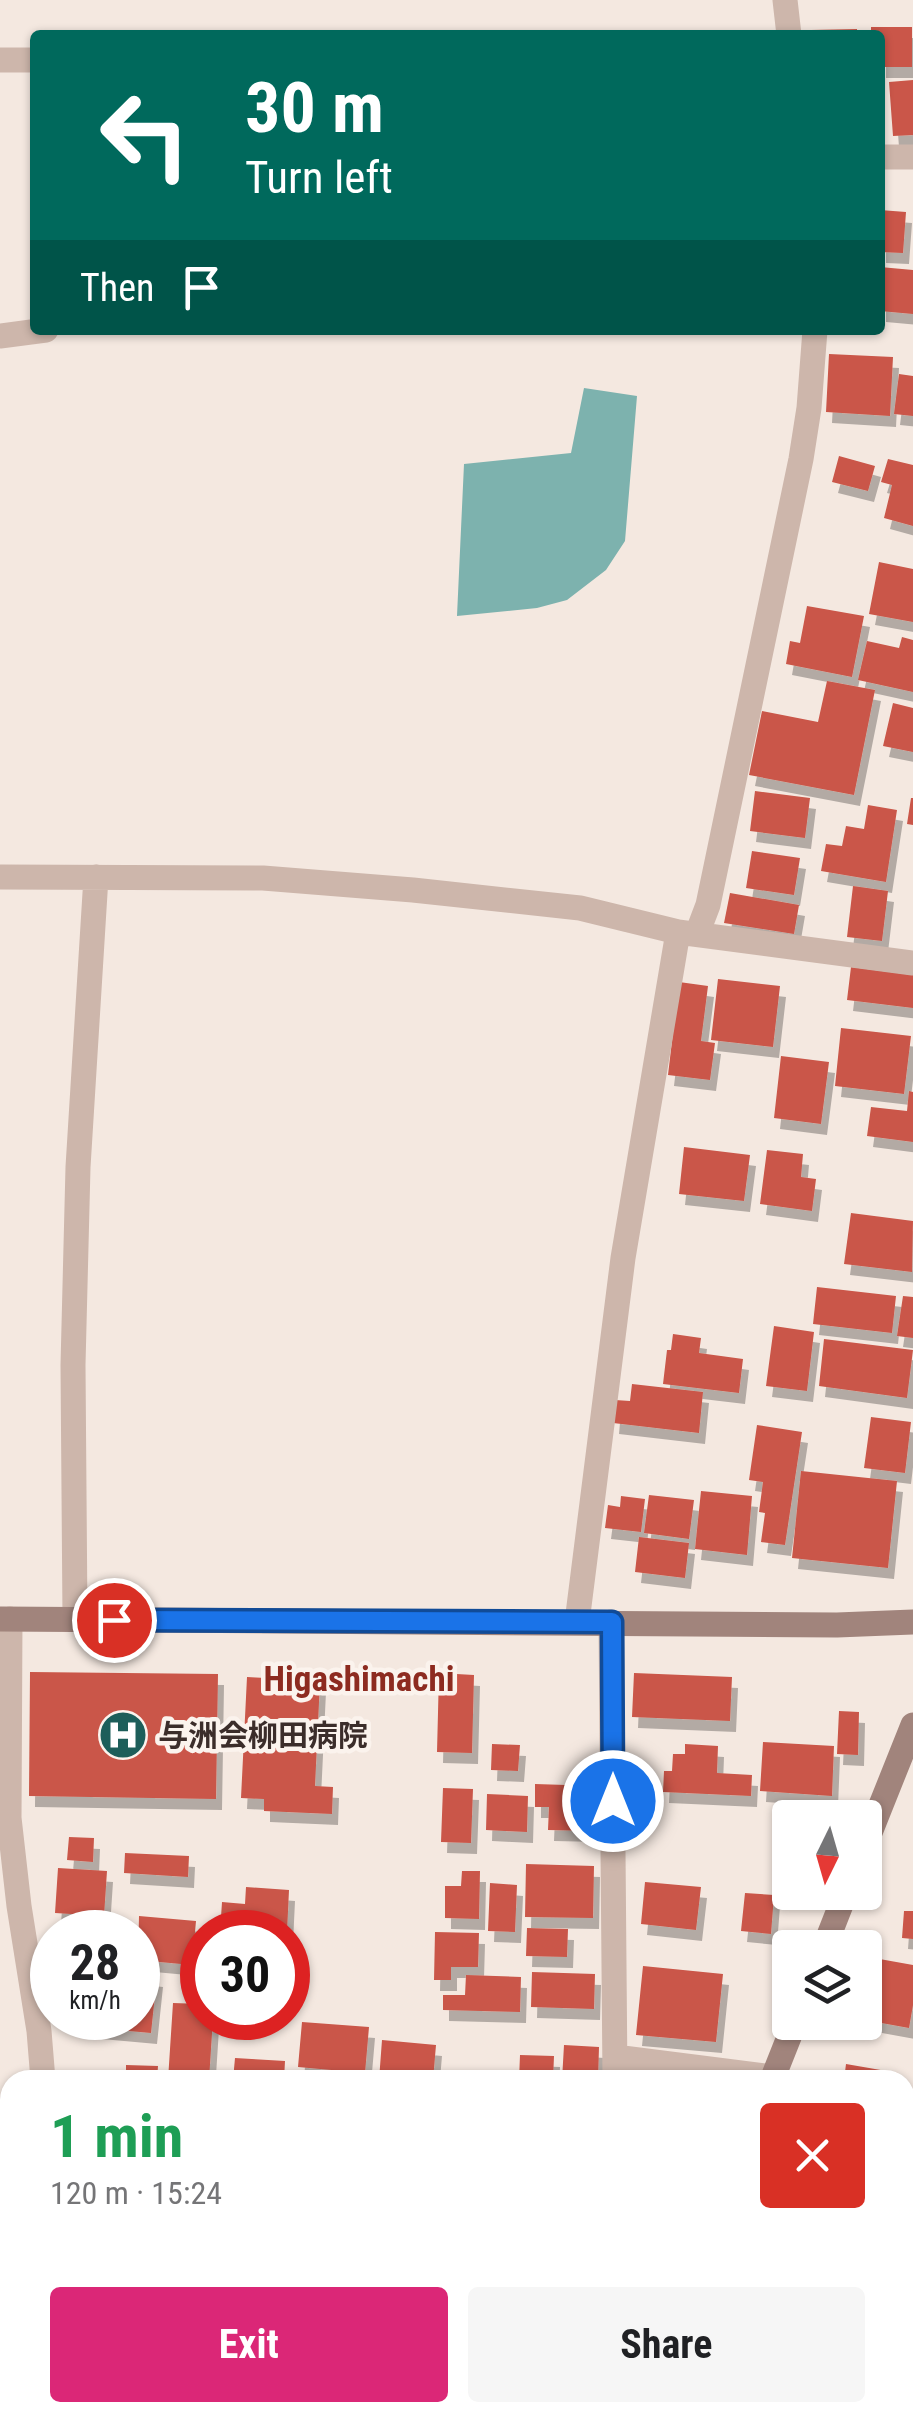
<!DOCTYPE html>
<html lang="en">
<head>
<meta charset="utf-8">
<style>
	body { margin:0; font-family:"Roboto Condensed","Noto Sans JP",sans-serif; background:#f6f6f6; color:#202124; height:100vh; display:flex; flex-direction:column; font-size:38px; white-space:nowrap }
	* { box-sizing:border-box; margin:0 }
	p { font-size:32px; color:#757577 }
	.icon { flex:none; width:55px; height:55px; fill:none; stroke:currentColor; stroke-width:2; stroke-linecap:round; stroke-linejoin:round }
	.map { position:relative; flex:1; overflow:hidden }
	.panel { position:absolute; left:0px; top:2070px; width:915px; height:352px; display:flex; flex-direction:column; background:#fff; border-radius:30px 30px 0 0; box-shadow:0 2px 8px #0004 }
	.panel>* { flex:none }
	.guide { position:absolute; left:30px; top:30px; width:855px; height:305px; border-radius:10px; box-shadow:0 2px 8px #0004; background:#00695c; color:#fff; overflow:hidden }
	.needle { width:65px; rotate:185deg }
	.tools { position:absolute; left:772px; top:1800px; display:grid; gap:20px }
	.tools a { display:grid; place-items:center; width:110px; height:110px; border-radius:10px; background:#fff; box-shadow:0 2px 8px #0004; font-size:50px }
	.speed { position:absolute; left:30px; top:1910px; display:flex; gap:20px; font-size:50px; font-weight:700; text-align:center }
	.speed>* { display:grid; place-content:center; width:130px; height:130px; border-radius:50%; background:#fff; box-shadow:0 2px 8px #0004; line-height:1 }
	.speed small { font-size:25px; font-weight:400 }
	.speed .limit { border:15px solid #d22; background:#fff; color:#111 }
	.pin { position:absolute; display:grid; place-items:center; width:85px; height:85px; color:#fff; margin:-42px; border:5px solid #fff; border-radius:50%; box-shadow:0 2px 10px #0007 }
	.me { position:absolute; width:110px; margin:-55px; rotate:0deg; stroke-linejoin:round; filter:drop-shadow(0 0 8px #0008) }
	.turn { display:flex; align-items:center; gap:35px; height:210px; padding:0 50px; font-size:45px }
	.turn .icon { width:130px; height:130px; stroke-width:2.5 }
	.turn b { display:block; font-size:70px; line-height:85px }
	.then { display:flex; align-items:center; height:95px; padding:0 50px; background:#0003; gap:20px; font-size:38px }
	.round { display:grid; place-items:center; flex:none; width:105px; height:105px; border-radius:10px; background:#f6f6f6 }
	.overview { display:flex; align-items:center; justify-content:space-between; height:170px; padding:0 50px }
	h1 { font-size:60px; font-weight:700; line-height:75px; color:#1e9e55 }
	.cta { display:flex; gap:20px; margin-top:auto; padding:20px 50px }
	.cta a { flex:1; height:115px; border-radius:10px; background:#db2777; color:#fff; font-size:40px; font-weight:700; line-height:115px; text-align:center }
	.cta a+a { background:#f6f6f6; color:#202124 }
	.map>svg:first-child { display:block }
	.water { fill:#7db2ae }
	.building { fill:#ca5648; filter:url(#shadow) }
	.lines { fill:none; stroke-linecap:round; stroke-linejoin:round }
	.street { stroke:#cdb6ab; stroke-width:25 }
	.secondary { stroke:#a1847c; stroke-width:25 }
	.highway { stroke:#5c4641; stroke-width:30 }
	.route-casing { stroke:#114b97; stroke-width:25 }
	.route { stroke:#1a73e8; stroke-width:18 }
	.labels { text-anchor:middle; dominant-baseline:central; stroke-width:9; stroke-linejoin:round; paint-order:stroke }
	.poi-label { font-size:30px; font-weight:bold; fill:#3b2d2a; stroke:#fbf3ed; text-anchor:start }
	.quarter-label { font-size:35px; font-weight:bold; fill:#8d2b20; stroke:#fbf3ed }
</style>
</head>
<body>
<div class="map">
<svg width="913" height="2422" viewBox="0 0 913 2422">
	<defs>
		<filter id="shadow"><feDropShadow dx="6" dy="11" stdDeviation="0" flood-color="#0004"/></filter>
	</defs>
	<rect width="100%" height="100%" fill="#f4e8e0"/>
	<path class="water" d="M584 388 637 396 625 541 606 570 567 600 537 608 457 616 464 464 571 453Z"/>
	<path class="building" d="M871 27H912V67H880V35H871Z
		M857 29V35H811V30Z
		M913 80V135L893 136 889 82Z
		M880 210 906 212 903 253 880 252Z
		M880 267 913 270V314L880 311Z
		M829 354 893 357 890 416 826 412Z
		M899 374 913 376V416L894 414Z
		M839 456 875 466 868 491 832 482Z
		M888 459 913 465V526L884 518 892 485 881 482Z
		M879 562 913 569V622L869 614Z
		M807 606 864 616 852 677 786 664 790 641 800 643Z
		M902 637 913 640V692L858 680 867 641 899 648Z
		M827 681 875 690 854 795 749 775 762 711 818 722Z
		M893 703 913 708V752L883 746Z
		M755 791 810 798 805 838 750 831Z
		M911 798H913V825L907 824Z
		M868 805 897 810 886 882 821 871 826 844 842 846 846 826 864 829Z
		M752 851 800 858 794 895 746 888Z
		M853 886 888 891 882 941 847 937Z
		M730 893 799 905 794 934 724 923Z
		M851 967 913 975V1008L847 1000Z
		M718 979 780 986 773 1047 711 1040Z
		M679 982 708 986 701 1041 715 1043 710 1080 668 1075Z
		M841 1028 911 1036 904 1094 835 1086Z
		M781 1056 829 1062 821 1124 774 1118Z
		M909 1091 913 1092V1142L867 1136 871 1107 907 1111Z
		M684 1147 750 1155 744 1201 679 1194Z
		M767 1150 803 1154 801 1177 816 1179 812 1211 760 1204Z
		M851 1213 913 1221 912 1272 844 1264Z
		M817 1287 896 1296 892 1333 813 1324Z
		M903 1296 913 1297V1338L897 1336Z
		M774 1326 814 1332 807 1391 766 1386Z
		M673 1334 701 1338 699 1353 743 1359 739 1393 663 1384 667 1350H671Z
		M824 1339 913 1350 907 1398 819 1386Z
		M632 1384 703 1392 699 1433 613 1423 615 1400 630 1401Z
		M871 1417 911 1422 905 1473 864 1468Z
		M757 1425 802 1432 785 1545 761 1542 765 1513 759 1512 763 1482 749 1480Z
		M801 1471 897 1481 888 1568 792 1558Z
		M701 1491 752 1496 747 1555 695 1549Z
		M649 1495 694 1500 689 1539 644 1533Z
		M621 1496 645 1499 641 1532 605 1528 608 1505 620 1507Z
		M639 1537 689 1543 685 1578 635 1572Z
		M30 1672 218 1674 216 1799 29 1796Z
		M439 1673 474 1675 472 1753 437 1752Z
		M634 1673 732 1677 730 1721 632 1717Z
		M247 1677 320 1681 315 1786 333 1787 332 1814 264 1811V1799L241 1798Z
		M839 1711 859 1712 858 1755 837 1754Z
		M763 1742 834 1746 832 1796 760 1791Z
		M492 1744 520 1745 518 1771 491 1770Z
		M685 1744 718 1746 717 1773 752 1775 751 1796 663 1792 664 1771H672L673 1754H685Z
		M535 1784 597 1786 595 1831 548 1830 549 1807H535Z
		M443 1788 473 1789 471 1843 441 1842Z
		M487 1794 528 1796 527 1832 486 1830Z
		M69 1837 94 1838 93 1862 67 1860Z
		M125 1853 189 1856 188 1877 124 1873Z
		M526 1864 594 1866 593 1918 525 1917Z
		M58 1868 107 1871 104 1916 55 1913Z
		M462 1871H480L479 1919 445 1918V1886H461Z
		M645 1882 701 1887 696 1930 641 1924Z
		M490 1883 517 1885 515 1932 488 1931Z
		M246 1887 289 1890 287 1932H220L222 1902 245 1904Z
		M745 1893 774 1895 771 1934 741 1931Z
		M904 1911H913V1939L902 1938Z
		M139 1916 196 1921 192 1965 138 1960Z
		M527 1928 568 1929 567 1957 526 1956Z
		M435 1932 479 1933 478 1967H451V1980H434Z
		M874 1958 913 1965V2005L909 2028 865 2020Z
		M643 1966 723 1974 716 2042 636 2035Z
		M532 1972 595 1974 594 2009 531 2007Z
		M138 1974 157 1976 151 2033 96 2028 97 2018H138Z
		M466 1975 521 1977 520 2012 443 2010V1995H465Z
		M173 2003 202 2004V2018H213L209 2080H168Z
		M302 2022 369 2027 365 2073 298 2067Z
		M382 2040 436 2045 433 2080H379Z
		M564 2045 599 2047 598 2080H562Z
		M520 2055 554 2056 553 2080H519Z
		M235 2058 285 2061 284 2080H233Z
		M846 2064 898 2073 897 2080H844Z
		M126 2065 158 2066 157 2080H126Z
		M463 2071 507 2075V2080H462Z
		M906 2185H913V2217H905Z
		M95 2412H126V2422L95 2421Z
		M157 2412H218L217 2422H156Z
		M305 2412H341V2421L305 2417Z
		M457 2412H507L506 2422H456Z
		M525 2412H575L574 2422 525 2421Z
		M778 2412H868V2422H778Z"/>
	<g class="lines">
		<path class="street" d="M785 0 789 35
			M0 60H35
			M880 157H913
			M0 336 46 330
			M0 877 263 878 413 890 580 908 678 932 913 963
			M697 934 708 905 801 459 809 408 815 330
			M10 1619 9 1818 19 1906 39 2031 43 2080
			M75 1619 73 1365 78 1167 96 877
			M577 1622 623 1258 678 932
			M611 1622 615 2080
			M615 2057 773 2077
			M44 2422 45 2412"/>
		<path class="secondary" d="M0 1619 837 1625 913 1622
			M865 1845 913 1725
			M824 1948 846 1892
			M772 2080 795 2022
			M630 2422 634 2412"/>
		<path class="highway" d="M0 2278 10 2279
			M905 2291H913"/>
	</g>
	<g class="lines">
		<g class="route-casing">
			<path id="route" d="M114 1620 612 1622 613 1801"/>
		</g>
		<use href="#route" class="route"/>
	</g>
	<defs>
		<g id="hospital-disc" transform="scale(2.5)"><circle r="9.5" fill="#1d5e5a" stroke="#fbf3ed"/><path d="M-5-5h3v3.5h4V-5h3V5h-3V1.5h-4V5h-3Z" fill="#fff"/></g>
	</defs>
	<g fill-rule="evenodd">
		<use href="#hospital-disc" x="123" y="1735"/>
	</g>
	<g class="labels">
		<g class="poi-label">
			<text x="158" y="1735">与洲会柳田病院</text>
		</g>
		<g class="quarter-label">
			<text x="359" y="1679">Higashimachi</text>
		</g>
	</g>
</svg>
<div class="tools">
<a><svg class="needle" viewBox="-14 -14 28 28"><path d="M0-13l5 13h-10z" fill="#e53935"/><path d="M0 13l5-13h-10z" fill="#757577"/></svg></a>
<a><svg class="icon" aria-label="layers" viewBox="0 0 24 24"><path d="M12 4l9 5-9 5-9-5zM3 14l9 5 9-5"/></svg></a>
</div>
<div class="speed"><div>28<small>km/h</small></div><div class="limit">30</div></div>
<div class="pin" style="left:114px;top:1620px;background:#d93025"><svg class="icon" aria-label="arrive" viewBox="0 0 24 24"><path d="M6 21V4h12l-3 4 3 4H6"/></svg></div>
<svg class="me" style="left:613px;top:1801px" viewBox="-20 -20 40 40"><circle r="17" fill="#1a73e8" stroke="#fff" stroke-width="3"/><path d="M0-11L8 9 0 5-8 9z" fill="#fff"/></svg>
<div class="guide">
<div class="turn"><svg class="icon" aria-label="left" viewBox="0 0 24 24"><path d="M17 20v-9H6M10 6l-5 5 5 5"/></svg><div><b>30 m</b>Turn left</div></div>
<div class="then">Then<svg class="icon" aria-label="arrive" viewBox="0 0 24 24"><path d="M6 21V4h12l-3 4 3 4H6"/></svg></div>
</div>
<section class="panel">
<div class="overview"><div><h1>1 min</h1><p>120 m · 15:24</p></div><a class="round" style="background:#d93025;color:#fff"><svg class="icon" aria-label="close" viewBox="0 0 24 24"><path d="M6 6l12 12M18 6L6 18"/></svg></a></div>
<div class="cta"><a>Exit</a><a>Share</a></div>
</section>
</div>
</body>
</html>
